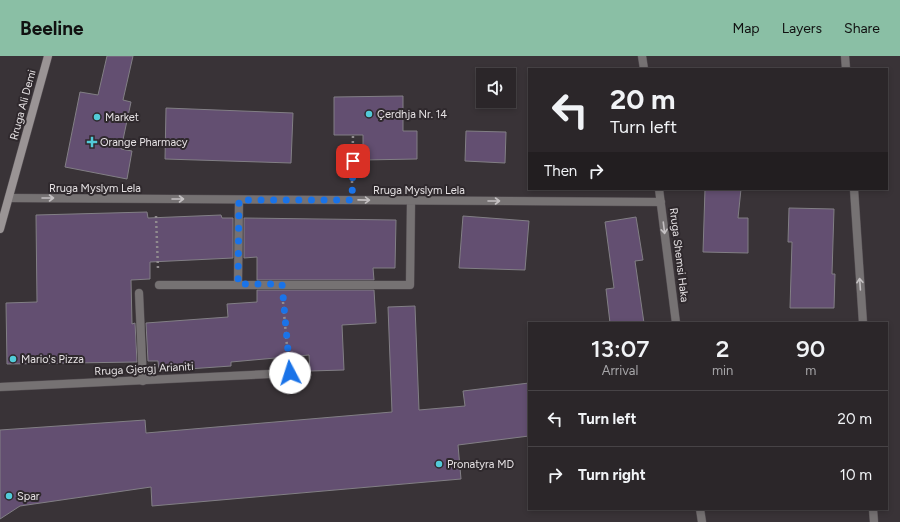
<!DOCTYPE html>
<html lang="en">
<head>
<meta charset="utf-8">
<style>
	body { margin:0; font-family:Figtree,sans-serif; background:#373235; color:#f1f3f6; height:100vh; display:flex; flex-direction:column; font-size:15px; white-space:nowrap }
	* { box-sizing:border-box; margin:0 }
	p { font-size:13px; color:#a6a5a8 }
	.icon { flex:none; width:22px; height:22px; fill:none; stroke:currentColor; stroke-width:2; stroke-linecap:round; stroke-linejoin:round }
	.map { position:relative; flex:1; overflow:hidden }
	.side { position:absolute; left:528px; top:266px; width:360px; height:188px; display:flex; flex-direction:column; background:#2b2629; border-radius:0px; box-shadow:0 2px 6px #0003,0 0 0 1px #474346 }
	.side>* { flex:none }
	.top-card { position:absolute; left:528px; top:12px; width:360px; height:122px; border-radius:0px; box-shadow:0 2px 6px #0003,0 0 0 1px #474346; background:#2b2629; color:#f1f3f6; overflow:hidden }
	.controls { position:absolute; left:476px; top:12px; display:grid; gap:8px }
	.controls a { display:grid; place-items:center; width:40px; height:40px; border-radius:0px; background:#2b2629; box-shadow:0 2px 6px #0003,0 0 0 1px #474346; font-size:20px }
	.pin { position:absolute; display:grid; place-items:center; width:34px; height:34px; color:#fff; margin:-17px; border-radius:8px; box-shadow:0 2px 6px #0006 }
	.me { position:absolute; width:44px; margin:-22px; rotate:355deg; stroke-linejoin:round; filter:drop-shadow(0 0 3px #0008) }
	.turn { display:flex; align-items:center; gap:14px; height:84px; padding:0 16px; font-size:18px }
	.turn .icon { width:52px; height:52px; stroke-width:2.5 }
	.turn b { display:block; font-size:28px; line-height:34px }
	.then { display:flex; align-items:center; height:38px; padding:0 16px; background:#0003; gap:8px; font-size:15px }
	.eta { display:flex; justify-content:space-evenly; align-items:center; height:68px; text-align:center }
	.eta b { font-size:24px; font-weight:600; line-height:28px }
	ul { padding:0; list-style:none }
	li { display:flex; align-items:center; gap:12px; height:56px; padding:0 16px; border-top:1px solid #474346 }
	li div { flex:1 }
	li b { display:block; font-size:15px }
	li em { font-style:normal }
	header { display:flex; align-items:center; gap:24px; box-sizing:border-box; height:56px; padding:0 20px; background:#8abfa5; color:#111 }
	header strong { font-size:19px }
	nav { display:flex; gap:22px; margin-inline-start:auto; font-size:14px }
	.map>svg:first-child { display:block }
	.building { fill:#634f71; stroke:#827f85 }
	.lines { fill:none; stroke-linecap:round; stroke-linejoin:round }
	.lane-casing { stroke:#554f53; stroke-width:9 }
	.street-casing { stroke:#554f53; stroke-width:9 }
	.secondary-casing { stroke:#554f53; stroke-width:9 }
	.path { stroke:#918c8f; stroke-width:2.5; stroke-dasharray:2 3; stroke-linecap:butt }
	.lane { stroke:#767273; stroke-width:8 }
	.street { stroke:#767273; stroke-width:8 }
	.secondary { stroke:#9a9495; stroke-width:8 }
	.oneway { stroke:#c4c0c2 }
	.route { stroke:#1a73e8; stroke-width:7; stroke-dasharray:0 12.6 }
	.poi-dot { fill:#52cbd9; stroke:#2f292d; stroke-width:1.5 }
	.labels { text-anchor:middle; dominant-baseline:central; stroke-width:4; stroke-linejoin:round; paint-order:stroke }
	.street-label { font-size:11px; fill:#e6e2e4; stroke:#2f292d }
	.poi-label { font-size:11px; fill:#e6e2e4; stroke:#2f292d; text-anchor:start }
</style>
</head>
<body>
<header>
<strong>Beeline</strong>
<nav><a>Map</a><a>Layers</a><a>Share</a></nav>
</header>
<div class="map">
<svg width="900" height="466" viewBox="0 0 900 466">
	<rect width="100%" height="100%" fill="#393337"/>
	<path class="building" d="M107 0H133L123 44 131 46 121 93 132 95 127 123 65 111 80 36 98 39Z
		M403 40V75H417V103L363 104V79H334V41Z
		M166 52 293 57 291 107 165 103Z
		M466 75 506 76 505 107 465 105Z
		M705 133H741L738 162H748V197L703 196Z
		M789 152 834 153 832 218H835L834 252H790L792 186H788Z
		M147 156 148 162 221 159 222 162H233V202L150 206V223L131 224 132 268 135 267 137 306 7 308 6 247 37 246 36 159Z
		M463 160 529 165 525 214 459 212Z
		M636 161 643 204 635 205 644 267H610L606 233 614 232 605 166Z
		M244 162 396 164 395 212H373L374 224H257V201L244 202Z
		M257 234H374L376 267 342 269 344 314 310 315 309 299 231 306V310L159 315 158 305H148L146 267 228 261 227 248 257 246Z
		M415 250 419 354 465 350 463 335 529 327V380L458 389 461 423 152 450 151 431 20 450 0 463V374L145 364 146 377 392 356 388 251Z"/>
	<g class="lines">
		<g class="lane-casing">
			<path id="lane" d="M139 237 143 325"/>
		</g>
		<g class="street-casing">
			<path id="street" d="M642 0 644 13
				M845 0 846 13
				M659 133 676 267
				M854 133 863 267
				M9 142 661 146
				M238 228 239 144
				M159 229H410L411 145
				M0 331 290 317
				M700 453 702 466
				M873 453 874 466"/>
		</g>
		<g class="secondary-casing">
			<path id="secondary" d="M0 173 48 0"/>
		</g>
		<path class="path" d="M352 127 353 79
			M156 160 158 213
			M283 246 288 301"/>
		<use href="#lane" class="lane"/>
		<use href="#street" class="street"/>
		<use href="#secondary" class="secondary"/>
	</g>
	<defs><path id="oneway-shaft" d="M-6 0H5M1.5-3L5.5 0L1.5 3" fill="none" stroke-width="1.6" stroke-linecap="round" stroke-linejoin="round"/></defs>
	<g class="oneway">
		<use href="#oneway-shaft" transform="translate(48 142)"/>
		<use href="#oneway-shaft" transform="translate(178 143)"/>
		<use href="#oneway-shaft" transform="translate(364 144) rotate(1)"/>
		<use href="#oneway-shaft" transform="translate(494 145)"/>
		<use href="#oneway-shaft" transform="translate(664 172) rotate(83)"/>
		<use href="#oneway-shaft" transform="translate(860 228) rotate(-94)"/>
	</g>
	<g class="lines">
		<path class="route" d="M290 317 282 228H238L239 144H352L353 105"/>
	</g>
	<g class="poi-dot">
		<circle cx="369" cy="58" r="4"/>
		<circle cx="97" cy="61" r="4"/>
		<path d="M90 80h4v4h4v4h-4v4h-4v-4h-4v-4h4z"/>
		<circle cx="13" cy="303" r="4"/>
		<circle cx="439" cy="408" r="4"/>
		<circle cx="9" cy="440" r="4"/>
	</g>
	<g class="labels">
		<g class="street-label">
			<text transform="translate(23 49) rotate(-75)">Rruga Ali Demi</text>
			<text x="95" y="132">Rruga Myslym Lela</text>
			<text x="419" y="134">Rruga Myslym Lela</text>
			<text transform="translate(679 199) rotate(83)">Rruga Shemsi Haka</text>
			<text transform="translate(144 313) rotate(-3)">Rruga Gjergj Arianiti</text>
		</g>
		<g class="poi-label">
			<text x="377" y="58">Çerdhja Nr. 14</text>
			<text x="105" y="61">Market</text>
			<text x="100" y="86">Orange Pharmacy</text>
			<text x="21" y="303">Mario's Pizza</text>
			<text x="447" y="408">Pronatyra MD</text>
			<text x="17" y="440">Spar</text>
		</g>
	</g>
</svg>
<div class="controls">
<a><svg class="icon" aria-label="sound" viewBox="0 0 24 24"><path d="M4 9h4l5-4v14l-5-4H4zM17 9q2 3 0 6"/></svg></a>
</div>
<div class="pin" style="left:353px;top:105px;background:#d93025"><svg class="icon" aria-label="arrive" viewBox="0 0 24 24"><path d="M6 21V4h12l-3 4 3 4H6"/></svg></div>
<svg class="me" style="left:290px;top:317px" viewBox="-20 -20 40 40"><circle r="19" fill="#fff"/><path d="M0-13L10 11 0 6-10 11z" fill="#1a73e8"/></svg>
<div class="top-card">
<div class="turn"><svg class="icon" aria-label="left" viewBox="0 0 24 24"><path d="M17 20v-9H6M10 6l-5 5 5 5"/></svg><div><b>20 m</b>Turn left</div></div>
<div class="then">Then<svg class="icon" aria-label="right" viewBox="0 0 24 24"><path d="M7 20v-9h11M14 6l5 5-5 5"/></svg></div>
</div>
<section class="side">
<div class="eta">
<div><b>13:07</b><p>Arrival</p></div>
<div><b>2</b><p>min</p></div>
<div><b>90</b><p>m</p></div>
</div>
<ul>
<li><svg class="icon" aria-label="left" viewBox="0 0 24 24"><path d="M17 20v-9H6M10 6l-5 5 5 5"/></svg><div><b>Turn left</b></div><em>20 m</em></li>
<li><svg class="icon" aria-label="right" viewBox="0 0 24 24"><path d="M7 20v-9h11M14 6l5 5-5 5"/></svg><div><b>Turn right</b></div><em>10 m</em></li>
</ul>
</section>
</div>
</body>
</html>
